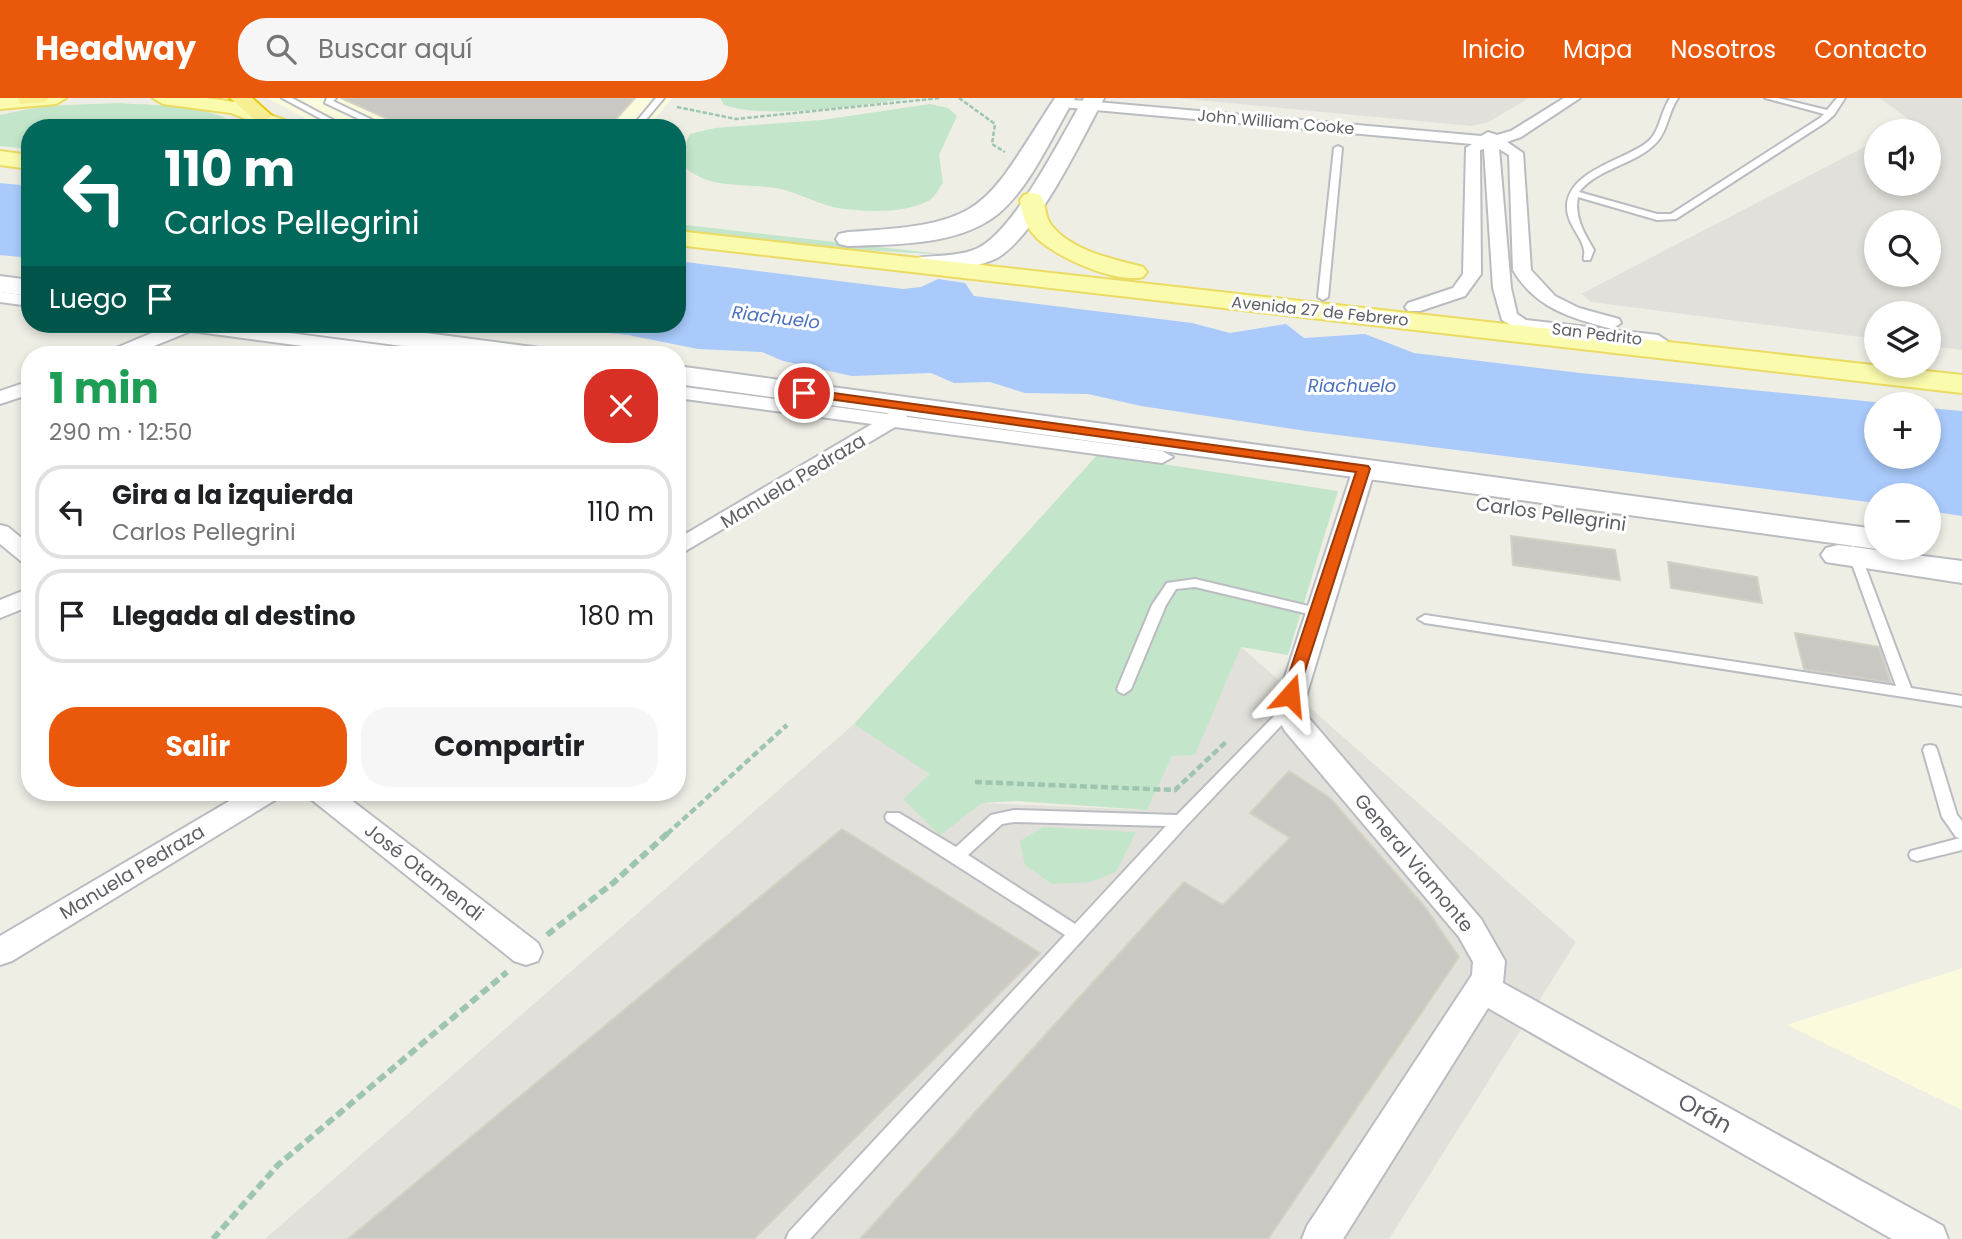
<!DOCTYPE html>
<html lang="es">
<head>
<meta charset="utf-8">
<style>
	body { margin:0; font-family:Poppins,sans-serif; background:#f6f6f6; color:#202124; height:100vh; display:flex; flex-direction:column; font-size:26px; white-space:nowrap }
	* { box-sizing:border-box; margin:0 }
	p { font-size:23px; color:#757577 }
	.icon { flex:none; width:38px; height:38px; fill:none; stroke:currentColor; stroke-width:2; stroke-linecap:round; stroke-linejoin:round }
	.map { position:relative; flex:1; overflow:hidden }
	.panel { position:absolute; left:21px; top:248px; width:665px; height:455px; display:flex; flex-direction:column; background:#fff; border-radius:28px; box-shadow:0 4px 10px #0003 }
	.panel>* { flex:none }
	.top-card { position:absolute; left:21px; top:21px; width:665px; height:214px; border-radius:28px; box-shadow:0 4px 10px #0003; background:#00695c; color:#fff; overflow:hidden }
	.controls { position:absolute; left:1864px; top:21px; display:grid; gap:14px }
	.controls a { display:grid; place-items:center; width:77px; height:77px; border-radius:50%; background:#fff; box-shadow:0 4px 10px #0003; font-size:35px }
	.pin { position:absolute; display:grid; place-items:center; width:60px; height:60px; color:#fff; margin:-30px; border:4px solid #fff; border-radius:50%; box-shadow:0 2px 7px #0007 }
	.me { position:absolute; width:77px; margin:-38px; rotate:18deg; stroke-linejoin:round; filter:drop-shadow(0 0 5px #0008) }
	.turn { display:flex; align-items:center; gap:24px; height:147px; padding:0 28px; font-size:32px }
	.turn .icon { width:91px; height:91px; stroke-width:2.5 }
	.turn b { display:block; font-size:49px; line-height:60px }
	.then { display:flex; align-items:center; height:66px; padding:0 28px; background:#0003; gap:14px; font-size:26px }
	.round { display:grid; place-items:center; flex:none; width:74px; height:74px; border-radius:28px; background:#f6f6f6 }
	.head { display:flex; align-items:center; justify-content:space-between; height:119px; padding:0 28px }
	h1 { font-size:42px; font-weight:700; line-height:52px; color:#1e9e55 }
	.primary-button { display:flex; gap:14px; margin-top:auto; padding:14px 28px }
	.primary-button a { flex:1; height:80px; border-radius:28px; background:#ea580c; color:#fff; font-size:28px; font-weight:700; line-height:80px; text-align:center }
	.primary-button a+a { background:#f6f6f6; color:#202124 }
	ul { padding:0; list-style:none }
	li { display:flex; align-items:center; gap:21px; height:94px; margin:0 14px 10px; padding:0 14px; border:4px solid #e0e0e0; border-radius:28px }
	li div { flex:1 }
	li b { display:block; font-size:26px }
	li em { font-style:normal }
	header { display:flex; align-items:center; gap:42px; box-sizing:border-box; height:98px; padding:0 35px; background:#ea580c; color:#fff }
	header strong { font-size:33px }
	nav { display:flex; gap:38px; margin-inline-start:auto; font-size:24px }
	.search { width:490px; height:63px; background:#f6f6f6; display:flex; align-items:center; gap:18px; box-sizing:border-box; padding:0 24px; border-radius:28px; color:#757577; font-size:26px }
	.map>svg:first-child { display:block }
	.commercial { fill:#fcfadd }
	.industrial { fill:#e1e0da; fill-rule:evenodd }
	.green { fill:#c3e5c9 }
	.water { fill:#a9cafb }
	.building { fill:#cac8c2; stroke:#d3d1c4; stroke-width:2 }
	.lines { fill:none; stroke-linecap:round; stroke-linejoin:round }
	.lane-casing { stroke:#babcc1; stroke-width:4 }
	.street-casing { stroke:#babcc1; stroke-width:4 }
	.secondary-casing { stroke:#bbbcc2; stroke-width:4 }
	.primary-casing { stroke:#ebdb62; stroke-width:4 }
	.highway-casing { stroke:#e9c70b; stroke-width:4 }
	.path-far2 { stroke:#9dc5af; stroke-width:2.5; stroke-dasharray:4.5 2; stroke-linecap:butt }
	.path-far1 { stroke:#9dc5af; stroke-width:4.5; stroke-dasharray:7 3.5; stroke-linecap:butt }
	.path { stroke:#9dc5af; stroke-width:6; stroke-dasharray:9 4.5; stroke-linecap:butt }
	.lane { fill:#fff; fill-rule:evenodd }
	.street { fill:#fff; fill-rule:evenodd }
	.secondary { fill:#fff; fill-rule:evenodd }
	.primary { fill:#fbfbae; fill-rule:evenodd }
	.highway { fill:#f8ee93; fill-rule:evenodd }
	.route { fill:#ea580c; stroke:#983908; stroke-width:2 }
	.labels { text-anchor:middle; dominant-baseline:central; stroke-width:6; stroke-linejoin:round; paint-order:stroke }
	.far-street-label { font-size:16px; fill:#5d5f65; stroke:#fff }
	.far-water-label { font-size:18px; font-style:italic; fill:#4c71be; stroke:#fff }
	.street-label { font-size:19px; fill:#5d5f65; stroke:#fff }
	.near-street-label { font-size:23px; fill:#5d5f65; stroke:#fff }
</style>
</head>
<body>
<header>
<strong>Headway</strong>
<div class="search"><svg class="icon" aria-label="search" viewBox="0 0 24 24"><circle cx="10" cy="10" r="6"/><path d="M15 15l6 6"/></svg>Buscar aquí</div>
<nav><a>Inicio</a><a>Mapa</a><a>Nosotros</a><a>Contacto</a></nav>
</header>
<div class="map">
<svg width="1962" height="1141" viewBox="0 0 1962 1141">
	<rect width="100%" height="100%" fill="#efeee5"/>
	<path class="commercial" d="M267 0H672L647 30H324Z
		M1962 870V1012L1787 927Z"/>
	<path class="industrial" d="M1176 0H1529L1487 25 1471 28Z
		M1880 0H1962V252L1929 248 1928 215H1876V241L1591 204 1581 196 1876 43V86H1928V33H1895L1912 24ZM1876 124H1928V177H1876Z
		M1241 549 1576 844 1389 1141H265L854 626 982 705 1146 712 1172 658 1195 656Z"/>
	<path class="green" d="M720 0H911C863 7 768 22 724 7Z
		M119 5C159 8 210 6 244 30H30V51L0 48V17L44 8Z
		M930 6 948 10 957 18 939 57 943 85C939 90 935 99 930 102 905 116 865 114 838 110 817 106 797 94 776 90 743 85 710 92 683 68 687 56 684 46 690 36L715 30 822 22Z
		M677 126 950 157 793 148 677 135Z
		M1098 356 1338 393 1288 557 1241 549 1195 657 1172 658 1147 712 1016 703 982 705 940 737 903 701 930 676 854 626Z
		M1043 729 1136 734 1116 774 1090 784 1052 786 1025 767 1020 743Z"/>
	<path class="water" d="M0 85 30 88V160L0 157Z
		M677 163 903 191 921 189 938 181 965 185 974 198 1192 225 1230 235 1286 226 1304 240 1365 236 1414 255 1580 275 1895 306H1876V359H1928L1929 310 1962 313V418L1929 413 1928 397H1876V405L1306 333 1141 308 1088 296 1025 295 990 284 954 285 931 275 852 278 783 263 762 254 698 251 628 237 518 226H677Z"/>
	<path class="building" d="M341 0H635L608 30H408Z
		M1511 438 1615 452 1620 482 1513 467Z
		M1668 464 1757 479 1762 505 1671 490Z
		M1795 535 1879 549 1891 585 1804 571Z
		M1289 673 1330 700 1425 809 1459 859 1268 1141H860L1184 784 1223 807 1290 740 1250 715Z
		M842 731 1040 855 754 1141H348Z"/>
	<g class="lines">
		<g class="lane-casing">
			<path id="lane" d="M282 0H292L348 30H338Z
				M327 0H336L333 3 389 30H378L325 5Z
				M656 0H664L639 30H631Z
				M1670 0H1678C1668 14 1668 32 1657 44 1636 67 1599 69 1579 94L1657 116H1671L1820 20 1824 16 1765 0H1778L1827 12 1837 0H1845L1834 17 1826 24 1676 121 1657 122 1578 99C1574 119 1584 135 1594 152L1590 162H1584C1583 159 1585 155 1584 152 1582 138 1566 126 1567 107 1570 73 1621 63 1645 46 1660 36 1660 15 1670 0Z
				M1338 48 1342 50 1328 199 1323 202 1318 199 1334 50Z
				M1853 448 1859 452 1911 590 1962 598V608L1425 525 1418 521 1425 517 1896 588 1847 452Z
				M1195 481 1317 510 1324 514 1317 518 1195 489 1176 491 1166 507 1131 591 1124 596 1119 594 1117 591 1152 507 1167 485Z
				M1288 607 1295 612 1293 615 1187 727 810 1141H786L789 1134 1065 837 887 723 885 719 887 715H899L956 749 991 717 1014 712 1177 717 1283 609ZM1014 724 1166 728 1075 826 968 757 1002 726Z
				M1930 647 1935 648 1937 652 1957 717 1962 723V752L1917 763 1911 761 1909 757 1911 753 1960 740 1956 739 1942 719 1923 652 1925 648Z"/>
		</g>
		<g class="street-casing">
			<path id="street" d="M1564 0H1580L1521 39 1507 44 1523 55 1531 172 1555 198 1579 210 1619 221 1621 225 1612 231C1571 220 1535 210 1513 172L1509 57 1499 51 1511 190 1517 216 1526 222 1658 237 1667 243 1665 247 1521 233 1502 222 1493 190 1484 51 1480 52 1481 176 1465 198 1420 213H1408L1405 209 1408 205 1453 190 1463 176 1466 50 1472 46 1062 9 1055 5 1062 1 1481 38 1488 34 1497 37 1511 33Z
				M0 194 30 198V208L0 204Z
				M173 226H222L411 251 421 257H370L191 233 132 257H106L109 253Z
				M30 283V296L0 306V293Z
				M677 288 887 316 897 312 904 314 907 319 1162 353 1173 359 1162 365 895 329 677 458V441L872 326 677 300Z
				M1364 364 1375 371 1302 612 1481 821 1505 863 1503 885 1943 1128 1948 1141H1892L1488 910 1343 1141H1302L1307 1128 1472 877 1473 864 1459 839 1285 633 1274 612 1353 371Z
				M0 427 8 429 30 447V466L22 464 0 446Z
				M30 490V508L0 520V502Z
				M243 695H280L275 702 12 863 0 867V838Z
				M308 695H342L538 845 542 854 538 863 526 867 514 863 312 702Z"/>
		</g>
		<g class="secondary-casing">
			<path id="secondary" d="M1055 0H1075C1052 37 1032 87 998 116 958 148 896 146 848 148L839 146 836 141 839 136 848 134C988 126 982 112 1055 0Z
				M1084 0H1104C1082 41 1036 138 997 160 981 168 961 171 944 172 932 174 919 175 907 172L903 167 907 162C930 156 954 160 976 151 1014 135 1062 37 1084 0Z
				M0 178 30 182V198L0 194Z
				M283 226H357L533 249 543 251 547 257H471L296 234 286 232Z
				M677 268 1876 431V450H1882L1876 451 677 286Z
				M1838 447 1962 463V485L1826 464 1821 457 1826 450Z"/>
		</g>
		<g class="primary-casing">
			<path id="primary" d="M0 0H66L56 6 0 11Z
				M153 0H206L235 4 295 26 298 30H268L231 15 163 6Z
				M0 53 30 57V71L0 67Z
				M1032 95 1040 97C1047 107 1044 119 1052 128 1072 153 1113 161 1143 169L1147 174 1143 179C1116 186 1052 158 1034 137 1025 127 1022 115 1020 102L1024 97Z
				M677 133 1962 277V295L677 147Z"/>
		</g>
		<g class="highway-casing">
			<path id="highway" d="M18 0H49L46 4 20 6Z
				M230 0H252L272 18 262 24 255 22Z"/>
		</g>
		<path class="path-far2" d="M959 0 995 26 992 46 1005 54
			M677 9 736 21 940 0"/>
		<path class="path-far1" d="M975 684 1175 692 1227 643
			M667 736 787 627"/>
		<path class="path" d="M547 837 613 785 669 734
			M213 1141 278 1067 507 874"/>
		<use href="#lane" class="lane"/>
		<use href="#street" class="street"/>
		<use href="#secondary" class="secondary"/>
		<use href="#primary" class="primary"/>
		<use href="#highway" class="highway"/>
	</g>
	<path class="route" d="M804 291 1368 368 1370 371 1296 601H1285L1282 597 1356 374 800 297 798 295Z"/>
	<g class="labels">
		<g class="far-street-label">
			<text transform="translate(1276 24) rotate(5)">John William Cooke</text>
			<text transform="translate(1320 213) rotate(6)">Avenida 27 de Febrero</text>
			<text transform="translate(1597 236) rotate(7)">San Pedrito</text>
		</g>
		<g class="far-water-label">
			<text transform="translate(776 219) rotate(7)">Riachuelo</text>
			<text x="1352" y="287">Riachuelo</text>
		</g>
		<g class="street-label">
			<text transform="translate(793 383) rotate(-31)">Manuela Pedraza</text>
			<text transform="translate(1551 416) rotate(8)">Carlos Pellegrini</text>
			<text transform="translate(1414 765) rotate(50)">General Viamonte</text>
			<text transform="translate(132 774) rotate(-31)">Manuela Pedraza</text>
			<text transform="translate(424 774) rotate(38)">José Otamendi</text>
		</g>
		<g class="near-street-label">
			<text transform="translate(1705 1015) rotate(29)">Orán</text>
		</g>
	</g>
</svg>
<div class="controls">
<a><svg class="icon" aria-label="sound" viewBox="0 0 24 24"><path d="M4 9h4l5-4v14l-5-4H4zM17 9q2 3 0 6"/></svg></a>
<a><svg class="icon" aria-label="search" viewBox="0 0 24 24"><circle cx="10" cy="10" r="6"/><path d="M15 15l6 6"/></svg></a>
<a><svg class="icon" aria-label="layers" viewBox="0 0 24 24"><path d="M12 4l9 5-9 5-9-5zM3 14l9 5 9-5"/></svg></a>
<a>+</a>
<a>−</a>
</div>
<div class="pin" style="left:804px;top:295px;background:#d93025"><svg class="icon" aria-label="arrive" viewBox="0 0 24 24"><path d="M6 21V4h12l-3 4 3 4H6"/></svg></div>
<svg class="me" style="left:1290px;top:597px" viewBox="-20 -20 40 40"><path d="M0-17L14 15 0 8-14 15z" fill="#ea580c" stroke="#fff" stroke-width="4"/></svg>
<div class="top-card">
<div class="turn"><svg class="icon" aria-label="left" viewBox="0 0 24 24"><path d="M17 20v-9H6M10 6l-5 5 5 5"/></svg><div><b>110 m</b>Carlos Pellegrini</div></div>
<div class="then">Luego<svg class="icon" aria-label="arrive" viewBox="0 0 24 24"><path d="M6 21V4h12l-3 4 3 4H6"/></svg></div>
</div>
<section class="panel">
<div class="head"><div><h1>1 min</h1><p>290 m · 12:50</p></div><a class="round" style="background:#d93025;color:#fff"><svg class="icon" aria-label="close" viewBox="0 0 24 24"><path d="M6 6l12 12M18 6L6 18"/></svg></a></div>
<ul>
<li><svg class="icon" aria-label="left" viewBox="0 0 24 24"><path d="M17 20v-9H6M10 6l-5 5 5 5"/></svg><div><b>Gira a la izquierda</b><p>Carlos Pellegrini</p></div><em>110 m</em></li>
<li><svg class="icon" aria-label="arrive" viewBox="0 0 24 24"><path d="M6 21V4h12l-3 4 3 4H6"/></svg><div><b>Llegada al destino</b></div><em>180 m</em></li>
</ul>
<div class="primary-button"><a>Salir</a><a>Compartir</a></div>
</section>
</div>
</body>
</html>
